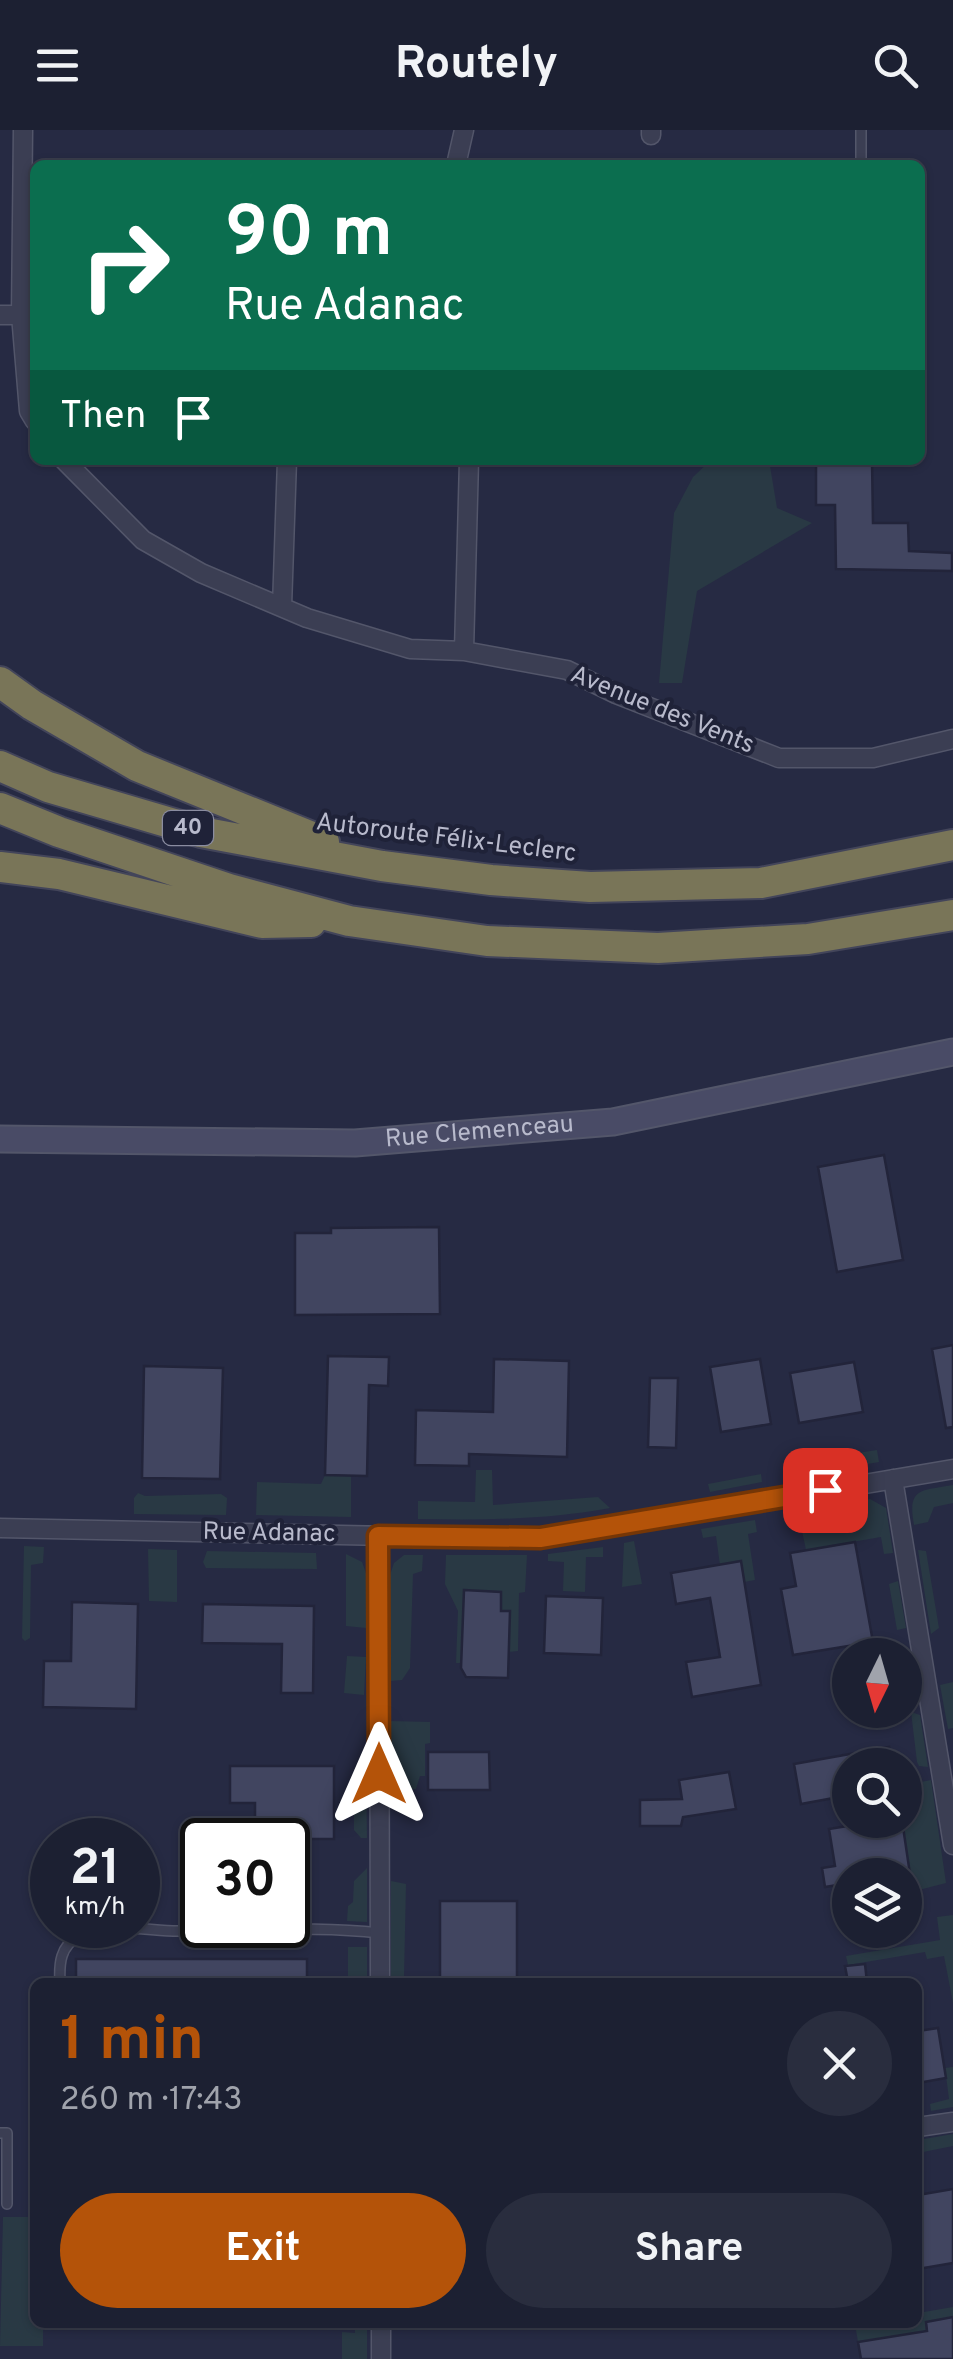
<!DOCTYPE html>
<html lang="en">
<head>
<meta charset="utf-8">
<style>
	body { margin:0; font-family:Overpass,sans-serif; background:#292d3e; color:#f1f3f6; height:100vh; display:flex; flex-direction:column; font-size:38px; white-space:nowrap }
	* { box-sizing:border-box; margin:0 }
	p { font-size:32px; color:#a0a3ac }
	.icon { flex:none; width:55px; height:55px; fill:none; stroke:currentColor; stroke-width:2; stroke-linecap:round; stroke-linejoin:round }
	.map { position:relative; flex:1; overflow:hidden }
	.side { position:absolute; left:30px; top:1848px; width:892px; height:350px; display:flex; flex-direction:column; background:#1c2032; border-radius:15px; box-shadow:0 2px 8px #0004,0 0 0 2px #3a3e4d }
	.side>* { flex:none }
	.banner { position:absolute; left:30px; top:30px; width:895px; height:305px; border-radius:15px; box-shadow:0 2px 8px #0004,0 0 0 2px #3a3e4d; background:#0b6e4f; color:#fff; overflow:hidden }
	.needle { width:65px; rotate:185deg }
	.controls { position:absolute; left:832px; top:1508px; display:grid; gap:20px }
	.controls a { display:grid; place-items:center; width:90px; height:90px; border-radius:50%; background:#1c2032; box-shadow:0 2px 8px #0004,0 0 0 2px #3a3e4d; font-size:50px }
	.speed { position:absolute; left:30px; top:1688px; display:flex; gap:20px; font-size:50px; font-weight:700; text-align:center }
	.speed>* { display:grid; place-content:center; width:130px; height:130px; border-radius:50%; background:#1c2032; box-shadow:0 2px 8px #0004,0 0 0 2px #3a3e4d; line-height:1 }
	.speed small { font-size:25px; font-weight:400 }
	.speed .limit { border:5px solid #111; border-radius:15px; background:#fff; color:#111 }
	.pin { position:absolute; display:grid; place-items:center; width:85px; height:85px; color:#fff; margin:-42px; border-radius:20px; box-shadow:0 5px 15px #0006 }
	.me { position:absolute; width:110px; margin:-55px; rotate:0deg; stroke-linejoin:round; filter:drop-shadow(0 0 8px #0008) }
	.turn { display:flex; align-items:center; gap:35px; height:210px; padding:0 30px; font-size:45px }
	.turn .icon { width:130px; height:130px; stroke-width:2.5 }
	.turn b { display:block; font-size:70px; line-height:85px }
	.then { display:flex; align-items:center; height:95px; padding:0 30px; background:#0003; gap:20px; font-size:38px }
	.round { display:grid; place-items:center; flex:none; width:105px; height:105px; border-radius:52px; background:#292d3e }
	.summary { display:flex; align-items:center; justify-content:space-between; height:170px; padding:0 30px }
	h1 { font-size:60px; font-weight:700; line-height:75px; color:#b45309 }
	.cta { display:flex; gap:20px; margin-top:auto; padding:20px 30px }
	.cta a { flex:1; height:115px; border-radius:60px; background:#b45309; color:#fff; font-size:40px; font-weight:700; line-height:115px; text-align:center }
	.cta a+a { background:#292d3e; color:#f1f3f6 }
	header { display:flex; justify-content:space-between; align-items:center; height:130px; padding:0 30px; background:#1c2032; font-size:45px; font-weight:700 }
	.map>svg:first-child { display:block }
	.green { fill:#293944 }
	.building { fill:#414560; stroke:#22243a; stroke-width:2.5 }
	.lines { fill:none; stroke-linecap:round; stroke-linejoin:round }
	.lane-casing { stroke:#53566a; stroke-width:12 }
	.street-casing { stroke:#53566a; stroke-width:21 }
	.secondary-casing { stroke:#53566a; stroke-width:29 }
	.highway-casing { stroke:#43455a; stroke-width:34 }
	.lane { stroke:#3b3e53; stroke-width:9 }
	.street { stroke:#3b3e53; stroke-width:18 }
	.secondary { stroke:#494b66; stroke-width:25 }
	.highway { stroke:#797558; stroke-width:30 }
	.route-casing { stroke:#753606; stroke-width:25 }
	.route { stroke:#b45309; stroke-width:18 }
	.labels { text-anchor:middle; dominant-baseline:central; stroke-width:8; stroke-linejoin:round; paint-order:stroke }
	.shield { fill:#1f2238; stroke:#8a8ca0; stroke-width:2.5 }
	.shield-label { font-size:22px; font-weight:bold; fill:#b8bacc }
	.street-label { font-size:25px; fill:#b8bacc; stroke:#1f2238 }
</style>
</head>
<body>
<header><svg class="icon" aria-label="menu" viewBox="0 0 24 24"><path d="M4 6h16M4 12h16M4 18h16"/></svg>Routely<svg class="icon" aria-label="search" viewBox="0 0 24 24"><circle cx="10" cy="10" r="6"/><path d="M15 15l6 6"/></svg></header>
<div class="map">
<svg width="953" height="2229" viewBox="0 0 953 2229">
	<rect width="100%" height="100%" fill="#262a43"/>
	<path class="green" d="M711 330H769L777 378 812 393 697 461 682 553H659L674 383 693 347Z
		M877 1320 879 1332 811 1344 813 1330Z
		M476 1340H492L493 1375 598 1367 610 1378C546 1390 483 1390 418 1389V1371L475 1372Z
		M761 1344 762 1352 710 1362 708 1354Z
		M325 1345 351 1346V1387L256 1385 257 1352 321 1354Z
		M953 1355V1373L934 1377 928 1392 914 1395C907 1357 921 1361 953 1355Z
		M138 1363 145 1366 221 1364 227 1368 226 1385 134 1384V1368Z
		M870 1369 886 1378 893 1423 884 1424 881 1407 806 1420 798 1382Z
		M755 1390 757 1402 748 1404 755 1450 744 1452 720 1435 716 1406 703 1408 701 1399Z
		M634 1411 642 1454 622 1457 624 1413Z
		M24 1416 44 1417 43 1433 31 1435 30 1508 25 1511 22 1508Z
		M603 1417V1427H586L585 1462 563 1461 564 1432 548 1431V1424Z
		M148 1419 177 1420V1472L149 1471Z
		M918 1420 926 1421 939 1498 931 1504Z
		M207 1421 316 1423 317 1439 206 1438 203 1432Z
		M346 1424 362 1432 366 1443V1498L346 1496Z
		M404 1425H423L422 1441 413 1444 410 1538 402 1550 390 1551V1445L394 1433Z
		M446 1425H527L525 1462 519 1463 518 1521 508 1522 501 1481V1462L464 1460 461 1533H456L458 1481 445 1454Z
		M898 1451 906 1498 897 1500 889 1454Z
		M347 1526 366 1527 364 1565 344 1563Z
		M953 1552V1598L948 1599 940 1555Z
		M911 1582 920 1585 928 1637 919 1636 917 1632Z
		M390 1591 430 1592V1613L425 1614V1646H420L416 1659H403L401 1677 390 1676Z
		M361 1637H366L367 1708H361L354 1700V1646Z
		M931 1650 946 1753 911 1762 902 1690H905V1655Z
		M367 1738V1792L347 1791 348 1776 353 1772 354 1751Z
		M391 1751 406 1754 404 1847H391Z
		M953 1785V1873L944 1826 927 1829 925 1822 848 1835 846 1826 940 1810 937 1787Z
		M348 1817H367V1852H348Z
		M953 1937V1977L931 1981 930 1974 949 1969 945 1938Z
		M953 2004V2016L918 2023V2010Z
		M3 2087H35V2192L43 2193V2216H0Z
		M953 2177V2187L926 2192 932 2229H909L904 2204 858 2212 855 2194 918 2192V2183Z
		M355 2193H367V2229H342V2202L355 2203Z"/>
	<path class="building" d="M816 330H872L873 393H908L909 421 952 423V441L836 439 835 375H816Z
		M884 1025 903 1130 837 1142 818 1037Z
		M439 1097 440 1184 295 1185V1103H331V1098Z
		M953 1215V1297L946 1298 932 1219Z
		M328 1226 389 1227 388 1256 369 1255 367 1346 325 1345Z
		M494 1229 569 1231 567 1327 469 1324V1336L415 1335 416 1280 493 1282Z
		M760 1229 771 1294 721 1302 710 1237Z
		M854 1232 863 1282 799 1293 790 1243Z
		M144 1236 223 1238 220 1349 142 1348Z
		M650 1248H678L676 1318 648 1317Z
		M855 1412 873 1512 793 1525 781 1459 796 1456 790 1423Z
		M741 1431 761 1555 692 1567 686 1532 720 1527 710 1468 676 1474 671 1443Z
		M464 1460 501 1462V1481H510L508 1548 466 1547 461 1538Z
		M546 1466 603 1468 601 1525 544 1523Z
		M72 1472 138 1474 136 1579 43 1577 44 1531H71Z
		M203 1474 314 1476 313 1563H281L282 1514 202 1513Z
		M889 1617 892 1635H850V1665L801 1674 794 1634Z
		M428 1622H489L490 1660H428Z
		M230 1636H334V1709H255V1673H230Z
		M729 1642 736 1679 683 1687 681 1696H640V1670L682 1669 679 1650Z
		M884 1690H902L910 1744 850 1745V1753L825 1757 822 1738 835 1736 829 1699Z
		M440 1771H517V1852H440Z
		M76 1829H307V1852H76Z
		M865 1834 867 1852H848L845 1836Z
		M938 1898 946 1948 918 1953V1901Z
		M953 2059V2133L918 2139V2065Z
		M953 2187V2229H861L858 2212 927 2201 926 2192Z"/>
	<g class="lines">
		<g class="lane-casing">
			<path id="lane" d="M861 35V0
				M60 1852C59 1834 60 1816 79 1806 107 1791 148 1801 178 1801 246 1802 312 1795 380 1803
				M0 2003H7V2074"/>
		</g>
		<g class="street-casing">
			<path id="street" d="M23 0 21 185 29 281 35 291
				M651 5V0
				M456 35 464 0
				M0 185H35
				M64 330 143 410 201 443 307 488 410 519 464 521 567 540 616 564 779 628H873L953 609
				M282 477 287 330
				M464 521 469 330
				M893 1349 953 1715
				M0 1398 540 1409 953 1339
				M379 1406 380 1852
				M918 1997 953 1992
				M381 2229V2192"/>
		</g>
		<g class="secondary-casing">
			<g id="secondary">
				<path id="s1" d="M0 1009 355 1013 613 992 953 922"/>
			</g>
		</g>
		<g class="highway-casing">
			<path id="highway" d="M0 552 32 575 137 636 324 712
				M0 636 48 657 201 702 382 736 491 750 590 757 761 753 953 715
				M0 678 59 702 229 759 349 791 487 811 658 818 808 809 953 785
				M0 737 59 744 262 793 311 792"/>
		</g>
		<use href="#lane" class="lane"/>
		<use href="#street" class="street"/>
		<use href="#secondary" class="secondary"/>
		<use href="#highway" class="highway"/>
	</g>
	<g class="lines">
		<g class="route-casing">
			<path id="route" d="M379 1644 378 1406 540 1408 825 1360"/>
		</g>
		<use href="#route" class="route"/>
	</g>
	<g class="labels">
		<rect class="shield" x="163" y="681" width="50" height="34" rx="8"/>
		<g class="shield-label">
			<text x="188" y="698">40</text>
		</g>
		<g class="street-label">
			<text transform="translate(662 581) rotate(22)">Avenue des Vents</text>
			<text transform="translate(446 709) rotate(7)">Autoroute Félix-Leclerc</text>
			<text stroke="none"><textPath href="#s1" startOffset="480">Rue Clemenceau</textPath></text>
			<text transform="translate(269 1404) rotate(1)">Rue Adanac</text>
		</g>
	</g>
</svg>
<div class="controls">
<a><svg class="needle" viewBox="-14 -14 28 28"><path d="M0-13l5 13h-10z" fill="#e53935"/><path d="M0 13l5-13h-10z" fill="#a0a3ac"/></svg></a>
<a><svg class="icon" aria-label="search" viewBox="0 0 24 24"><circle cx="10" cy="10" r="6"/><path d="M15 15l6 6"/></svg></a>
<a><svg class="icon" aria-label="layers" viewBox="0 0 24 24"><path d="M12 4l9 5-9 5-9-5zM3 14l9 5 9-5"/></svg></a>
</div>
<div class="speed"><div>21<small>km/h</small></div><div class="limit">30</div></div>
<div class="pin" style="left:825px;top:1360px;background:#d93025"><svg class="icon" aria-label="arrive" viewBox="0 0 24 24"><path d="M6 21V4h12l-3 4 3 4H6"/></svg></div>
<svg class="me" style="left:379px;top:1644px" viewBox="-20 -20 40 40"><path d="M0-17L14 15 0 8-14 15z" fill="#b45309" stroke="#fff" stroke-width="4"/></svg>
<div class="banner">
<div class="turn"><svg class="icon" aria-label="right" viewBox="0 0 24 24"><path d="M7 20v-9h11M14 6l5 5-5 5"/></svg><div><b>90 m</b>Rue Adanac</div></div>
<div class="then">Then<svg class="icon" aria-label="arrive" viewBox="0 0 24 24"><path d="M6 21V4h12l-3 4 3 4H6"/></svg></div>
</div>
<section class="side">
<div class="summary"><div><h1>1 min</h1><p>260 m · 17:43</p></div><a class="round"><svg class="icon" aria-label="close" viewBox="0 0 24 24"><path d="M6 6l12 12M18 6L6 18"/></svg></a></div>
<div class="cta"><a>Exit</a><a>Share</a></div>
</section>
</div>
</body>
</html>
